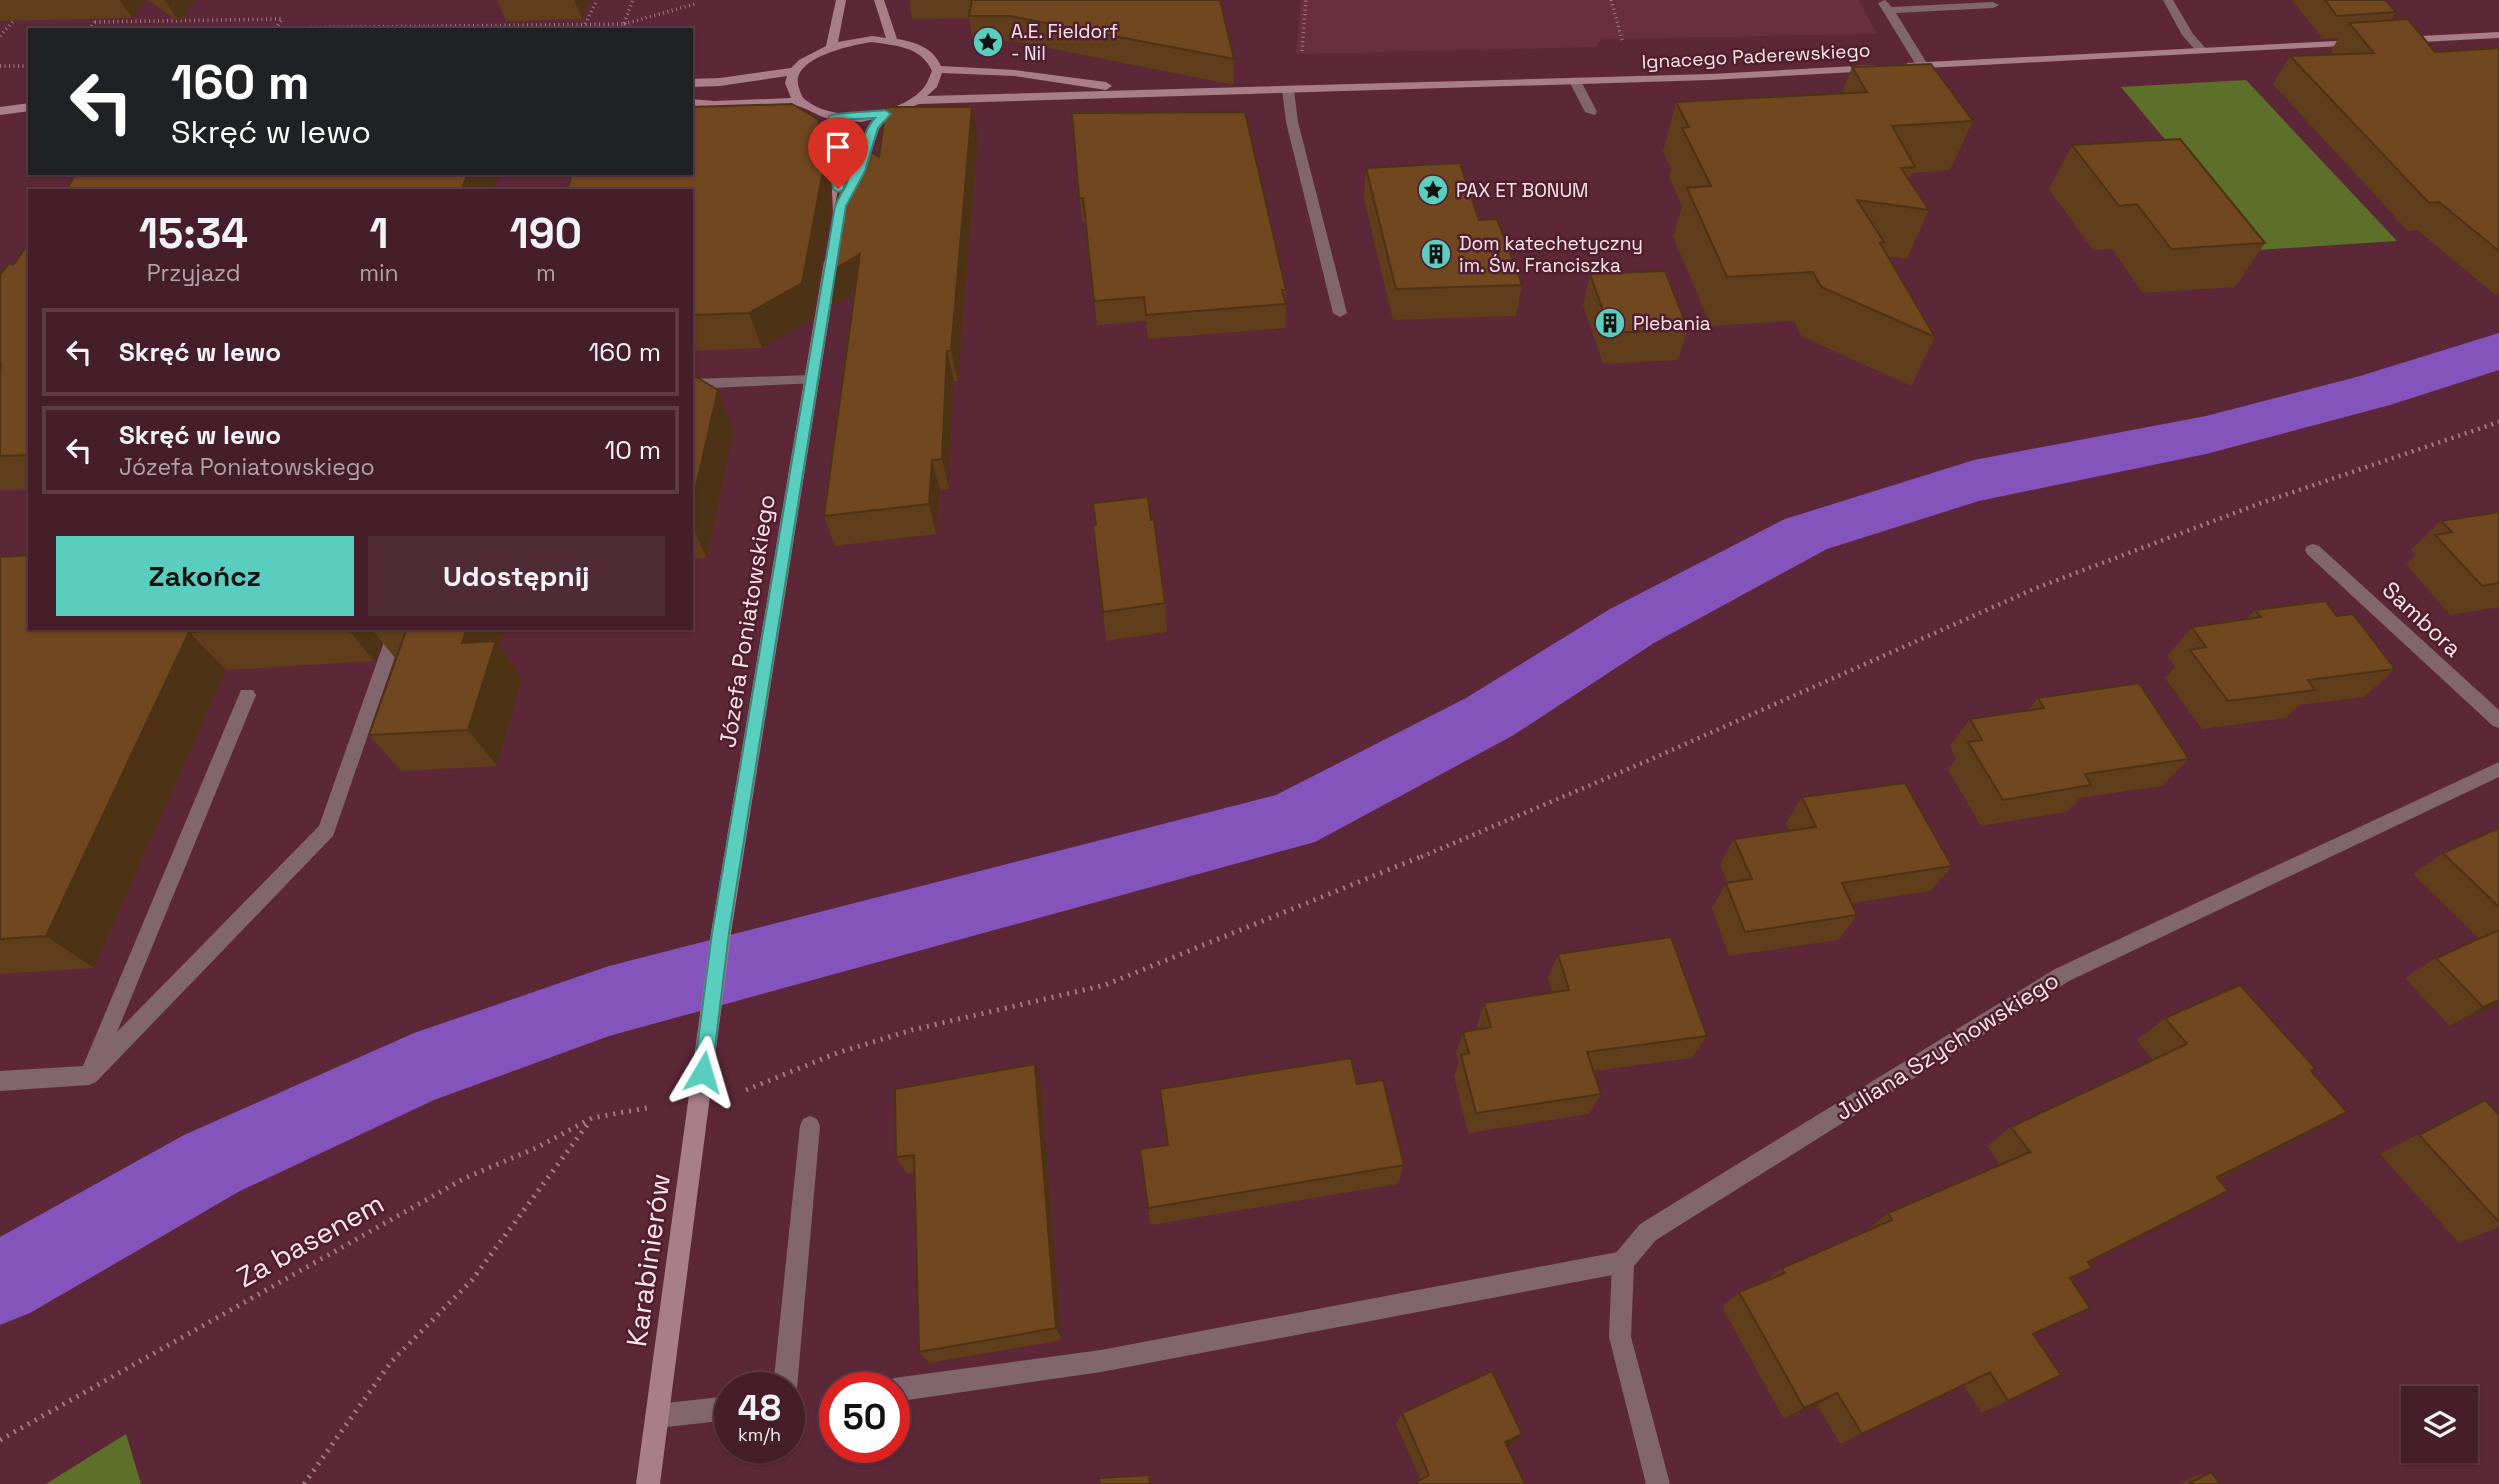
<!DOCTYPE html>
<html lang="pl">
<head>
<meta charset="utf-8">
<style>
	body { margin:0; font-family:"Space Grotesk",sans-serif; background:#4f2b36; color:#f1f3f6; height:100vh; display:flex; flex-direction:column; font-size:26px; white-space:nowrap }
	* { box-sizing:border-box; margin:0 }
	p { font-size:23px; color:#b0a2a8 }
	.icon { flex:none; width:38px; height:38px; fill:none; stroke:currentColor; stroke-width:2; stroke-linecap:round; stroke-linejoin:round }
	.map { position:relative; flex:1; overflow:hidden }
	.details { position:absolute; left:28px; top:189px; width:665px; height:441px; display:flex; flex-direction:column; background:#451e2a; border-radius:0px; box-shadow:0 2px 5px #0004,0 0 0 2px #5d3c47 }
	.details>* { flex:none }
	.banner { position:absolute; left:28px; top:28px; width:665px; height:147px; border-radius:0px; box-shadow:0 2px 5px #0004,0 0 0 2px #5d3c47; background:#202124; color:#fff; overflow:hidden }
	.fabs { position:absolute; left:2401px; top:1386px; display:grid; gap:14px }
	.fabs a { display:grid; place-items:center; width:77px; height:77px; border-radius:0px; background:#451e2a; box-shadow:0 2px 5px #0004,0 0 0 2px #5d3c47; font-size:35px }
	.speed { position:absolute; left:714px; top:1372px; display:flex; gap:14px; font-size:35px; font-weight:700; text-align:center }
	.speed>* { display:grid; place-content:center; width:91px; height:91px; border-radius:50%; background:#451e2a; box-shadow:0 2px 5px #0004,0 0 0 2px #5d3c47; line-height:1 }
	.speed small { font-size:18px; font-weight:400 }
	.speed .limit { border:10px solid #d22; background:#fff; color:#111 }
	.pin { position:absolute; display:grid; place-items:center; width:60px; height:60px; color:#fff; margin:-72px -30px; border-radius:50% 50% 50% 0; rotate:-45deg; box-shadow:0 0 7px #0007 }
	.pin .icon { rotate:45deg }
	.me { position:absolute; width:77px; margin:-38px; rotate:7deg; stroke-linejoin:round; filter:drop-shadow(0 0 5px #0008) }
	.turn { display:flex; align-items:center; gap:24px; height:147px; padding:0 28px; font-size:32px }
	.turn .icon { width:91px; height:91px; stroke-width:2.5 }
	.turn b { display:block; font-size:49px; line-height:60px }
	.eta { display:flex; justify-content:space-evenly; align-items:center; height:119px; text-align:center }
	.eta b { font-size:42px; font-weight:800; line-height:49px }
	.button { display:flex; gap:14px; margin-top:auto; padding:14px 28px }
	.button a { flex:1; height:80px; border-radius:0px; background:#5acebe; color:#111; font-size:28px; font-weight:800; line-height:80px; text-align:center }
	.button a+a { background:#4f2b36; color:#f1f3f6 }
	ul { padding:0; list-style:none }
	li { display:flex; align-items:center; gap:21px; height:88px; margin:0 14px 10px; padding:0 14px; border:4px solid #5d3c47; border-radius:0px }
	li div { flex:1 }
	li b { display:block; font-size:26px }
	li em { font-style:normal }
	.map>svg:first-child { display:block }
	.built { fill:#6a2e41 }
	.green { fill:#5d702a }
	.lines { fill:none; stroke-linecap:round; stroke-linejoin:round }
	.canal { fill:#8453bc; fill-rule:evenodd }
	.path-far2 { stroke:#a07a85; stroke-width:3.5; stroke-dasharray:1 3.5; stroke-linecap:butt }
	.path-far1 { stroke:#a07a85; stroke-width:4.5; stroke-dasharray:2 5; stroke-linecap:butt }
	.path { stroke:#a07a85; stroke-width:5; stroke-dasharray:2 6; stroke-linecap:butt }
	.lane { fill:#81676d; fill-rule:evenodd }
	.street { fill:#81676d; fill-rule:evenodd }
	.secondary { fill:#a87e88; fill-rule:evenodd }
	.wall { fill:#603d1b }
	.shaded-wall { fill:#4e3216 }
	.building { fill:#70471f; stroke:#4e3216; stroke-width:2 }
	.route { fill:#5acebe; stroke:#3a867c; stroke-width:2; fill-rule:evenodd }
	.labels { text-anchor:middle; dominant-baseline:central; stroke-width:5; stroke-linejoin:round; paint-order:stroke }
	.far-poi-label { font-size:19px; fill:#fde9ed; stroke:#501e2e; text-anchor:start }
	.far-street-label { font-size:19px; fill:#fde9ed; stroke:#501e2e }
	.street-label { font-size:23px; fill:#fde9ed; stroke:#501e2e }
	.near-street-label { font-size:28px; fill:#fde9ed; stroke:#501e2e }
</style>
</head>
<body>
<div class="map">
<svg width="2499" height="1484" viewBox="0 0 2499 1484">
	<rect width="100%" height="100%" fill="#5c2838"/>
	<path class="built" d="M1301 0H1859L1877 34 1601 39 1596 47 1296 54Z"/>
	<path class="green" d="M2246 80 2397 241 2258 250 2121 87Z
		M126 1434 141 1484H46Z"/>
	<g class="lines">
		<path class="canal" d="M2499 333V370L2390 405 2206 454 1979 501 1827 549 1654 643 1512 736 1315 842 609 1036 434 1100 240 1191 30 1313 0 1325V1237L184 1135 414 1033 609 966 1276 795 1466 698 1610 609 1785 519 1974 460 2206 416 2360 376Z"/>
		<path class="path-far2" d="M1611 0 1623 43
			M95 22 282 19 276 28
			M624 23 633 0
			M585 24 597 0
			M624 24 695 4
			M625 24 633 30
			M275 28 624 24 622 30
			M89 30 97 19
			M0 36 16 18
			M1302 51 1306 0
			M0 66H30"/>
		<path class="path-far1" d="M1421 857 1647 761 2036 588 2261 503 2499 422"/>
		<path class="path" d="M746 1090 837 1053 912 1030 1105 985 1425 855
			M0 1440 465 1178 536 1148 592 1118 652 1107
			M304 1484 391 1362 472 1280 590 1121"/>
		<path class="lane" d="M1885 0 1892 7 1993 2 1999 5 1993 8 1896 13 1928 65 1922 68 1916 65 1878 3Z
			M1571 79 1581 81 1597 112 1595 115 1585 112 1569 81Z
			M1288 86 1294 90 1298 122 1347 313 1340 317 1333 313 1286 122 1282 90Z
			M389 628H405L333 836 96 1082 89 1085 0 1091V1071L83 1066 241 690H253L256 695 117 1032 319 826Z
			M810 1116 817 1119 820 1126 797 1388 793 1396 789 1398V1388H773L800 1126 803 1119Z
			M1623 1251 1631 1254 1634 1262 1631 1270 1623 1273 1101 1372 894 1402V1388H883L886 1382 894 1378 1101 1350Z
			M730 1396V1420L657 1428 649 1424 645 1416 649 1408 657 1404Z"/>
		<path class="street" d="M2163 0H2173L2193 34 2208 51 2206 53H2198L2182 35Z
			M812 375 819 380 817 383 691 389V379Z
			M2313 544 2319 546 2499 710V728L2493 726 2307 554 2305 550 2307 546Z
			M2499 762V777L2069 981 1656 1240 1634 1266 1631 1337 1670 1484H1646L1609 1337 1612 1262 1615 1254 1640 1224 2055 969Z"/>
		<path class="secondary" d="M836 0H846L838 42 872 36 886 38 874 0H884L897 39C916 42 933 48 941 66L1015 70 1106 82 1112 86 1106 90 1015 76 942 73 937 87 927 96 1710 74 1873 65 1879 68 1873 71 1710 80 919 104 889 116 879 129 864 172 858 176 852 172 867 128 874 119 861 122 841 120 845 214 839 218 833 214 829 119C817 116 804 106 793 105 759 102 725 110 691 107V99L714 101 791 98 785 83 787 76 720 86 691 87V79L720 78 791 68 799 60 826 46ZM872 42C896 46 921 46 932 71 930 75 928 82 925 86 904 115 836 124 807 101 802 98 801 94 799 88 788 58 852 45 872 42Z
			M2499 32V38L2401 43 2395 40 2401 37Z
			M2356 40 2360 41V45L1908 69 1902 66 1908 63Z
			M30 103V111L0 115V107Z
			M831 258 838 262 731 933 660 1484H636L711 933 824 262Z"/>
	</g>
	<path class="wall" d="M0 0H146L132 18 0 21Z
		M148 0H196L179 22Z
		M497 0H591L582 19 506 21Z
		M909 0H1220L1234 59V85L1013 41 973 42 969 18 912 19Z
		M2292 0H2385L2396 12 2391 20 2435 52 2499 48V293L2494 294 2417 230 2408 231 2273 84 2290 56 2335 55 2331 50 2339 38 2323 39Z
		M1852 67 1973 121 1950 170 1912 173 1909 180 1929 210 1907 259 1887 256 1935 337 1911 386 1801 336 1794 321 1711 326 1673 237 1682 206 1669 177 1671 168 1663 151 1676 102 1842 93Z
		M1072 113 1286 290V328L1148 339 1146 321 1097 325 1085 222H1082Z
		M978 138 958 381H954L949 489 940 490 936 534 835 546 824 516 855 293 834 306 879 157Z
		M2072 145 2265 243 2235 287 2143 293 2112 249 2093 250 2049 189Z
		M829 155 832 206 813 318 762 348 691 351V191Z
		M1366 168 1479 220 1522 285 1516 316 1393 320 1364 199Z
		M30 241V490H0V275L14 264Z
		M1590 274 1688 329 1678 360 1603 364 1583 305Z
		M691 374 718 390 734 431 707 558 691 559Z
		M2499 512V607L2450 615 2406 564 2415 555 2411 550 2441 521Z
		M1151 520 1165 603 1167 632 1106 641 1103 612Z
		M0 557 30 628H506L500 647 522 679 497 766 401 771 369 735 396 659 382 642 374 661 226 670 94 968 0 974Z
		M2255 610 2337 616 2395 669 2364 697 2299 705 2286 718 2202 729 2165 678 2175 667 2167 656 2192 627 2246 619Z
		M2038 698 2189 759 2162 786 2080 798 2067 812 1981 826 1948 770 1956 758 1950 746 1970 719 2028 710Z
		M1802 797 1952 866 1931 891 1852 903 1857 915 1839 940 1729 956 1712 908 1726 883H1728L1720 865 1734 839 1790 831 1786 823Z
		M2499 828V1003L2450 1026 2405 978 2436 958 2479 939 2413 874 2443 853Z
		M1558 954 1707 1036 1692 1058 1594 1071 1601 1094 1589 1114 1468 1133 1454 1076 1459 1062 1456 1053 1463 1032 1478 1029 1477 1026 1484 1003 1553 993 1548 978Z
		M2165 1018 2311 1071 2347 1112 2313 1131 2218 1179 2228 1191 2088 1263 2071 1279 2061 1322 2034 1334 2008 1401 1981 1413 1964 1385 1840 1444 1817 1405 1784 1419 1722 1307 1739 1292 1767 1280 1782 1268 1867 1231V1230L1888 1213 2000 1165 1987 1146 2011 1127 2153 1060 2137 1040Z
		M1041 1082 1062 1340 930 1363 919 1352 915 1172 906 1173 896 1157Z
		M1357 1084 1404 1165 1398 1184 1151 1225 1148 1208 1168 1145Z
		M2485 1100 2499 1115V1227L2459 1243 2380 1154Z
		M1402 1413 1522 1434 1512 1444 1507 1446 1525 1484H1416L1421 1480 1396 1424Z
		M2211 1472 2220 1484H2179L2192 1477Z"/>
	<path class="shaded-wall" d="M120 0H146L132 18Z
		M165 0H196L179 22Z
		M574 0H591L582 19Z
		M972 107 978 138 958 381 951 351Z
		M819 120 829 155 832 206 813 318 762 348 749 313Z
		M468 173H500L493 191H461Z
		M860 254 869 285 834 306 825 275Z
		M947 351 954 381 949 489 942 459Z
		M718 390 734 431 707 558 691 524V508Z
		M932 460 940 490 936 534 929 504Z
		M347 628H371L382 642 374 661Z
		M467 628H506L500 647 522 679 497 766 468 730 462 643Z
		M189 632 226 670 94 968 46 936Z
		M2499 1000V1003L2450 1026 2483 1007Z
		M1035 1064 1041 1082 1062 1340 1056 1328Z
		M2347 1112 2313 1131 2185 1195 2217 1177Z
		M2228 1191 2196 1208 2059 1278 2088 1262Z
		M1837 1393 1817 1405 1784 1419 1804 1408Z
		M1522 1434 1512 1444 1496 1453 1505 1442Z"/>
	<path class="building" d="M972 0H1220L1234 59 1010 16H969Z
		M2325 0H2385L2396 12 2337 16Z
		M2408 19 2435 52 2499 48V251L2439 202 2429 203 2290 56 2374 53 2349 23Z
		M1931 64 1973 121 1892 126 1915 167 1901 168 1929 210 1857 200 1884 242 1880 243 1935 337 1821 287 1813 272 1727 277 1687 188 1711 186 1682 128 1689 127 1676 102 1867 92 1852 67Z
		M792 104 819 120 823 171 802 283 749 313 691 315V191H567L572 173H691V107Z
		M886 107H972L951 351H947L942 459 932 460 929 504 824 516 860 254 825 275 841 176 858 145 879 157Z
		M1245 112 1286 290H1282L1286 304 1146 315 1144 297 1094 301 1083 198H1079L1072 113Z
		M2180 139 2265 243 2171 249 2137 204 2119 206 2072 145Z
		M1460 163 1479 220 1497 219 1522 285 1396 289 1366 168Z
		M77 173H468L461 191H65Z
		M30 241V455L0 456V375L1 364 0 363V275L8 264H14Z
		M1665 271 1688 329 1611 333 1590 274Z
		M691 374 718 390 691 508Z
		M1148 497 1151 520 1154 519 1165 603 1103 612 1093 525H1096L1093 503Z
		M2499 512V583L2482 586 2435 535 2452 532 2441 521Z
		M30 555V628H258L189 632 46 936 0 939V557Z
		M2325 601 2337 616 2353 614 2395 669 2308 680 2315 690 2228 701 2190 650 2206 647 2192 627 2261 617 2255 610Z
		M407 628H467L462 643 496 641 468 730 369 735Z
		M2139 683 2189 759 2085 774 2091 785 2003 800 1968 742 1982 740 1970 719 2044 708 2038 698Z
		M1905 783 1952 866 1842 883 1857 915 1745 932 1726 883 1752 879 1734 839 1816 827 1802 797Z
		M2499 828V907L2443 853Z
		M2499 930V1000L2483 1007 2436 958Z
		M1671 937 1707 1036 1587 1052 1601 1094 1476 1113 1461 1055 1469 1053 1463 1032 1491 1027 1484 1003 1569 990 1558 954Z
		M2240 985 2315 1068 2311 1071 2347 1112 2217 1177 2228 1191 2088 1262 2092 1268 2070 1278 2090 1308 2033 1334 2061 1375 2008 1401 1990 1372 1862 1434 1837 1393 1804 1408 1739 1292 1785 1273 1782 1268 1892 1220 1888 1213 2030 1152 2011 1127 2187 1044 2165 1018Z
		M1351 1058 1357 1084 1383 1080 1404 1165 1148 1208 1140 1149 1168 1145 1160 1089Z
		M1035 1064 1056 1328 919 1352 914 1155 896 1157 895 1089Z
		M2485 1100 2499 1115V1222L2419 1135Z
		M1492 1371 1522 1434 1505 1442 1525 1484H1418L1417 1482 1429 1475 1402 1413Z
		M2211 1472 2220 1484H2188Z
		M1149 1475 1150 1484H1100L1099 1478Z"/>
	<path class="route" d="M885 110 891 114 878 128 865 171 846 206 729 933 712 1072 709 1078 703 1080 696 1078 694 1072 712 933 835 206 843 190 838 192 833 189 829 116C836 112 874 112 885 110ZM875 118C859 136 856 167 844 189L840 120Z"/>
	<defs>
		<g id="sight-disc" transform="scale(1.575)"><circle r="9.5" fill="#5acebe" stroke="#501e2e"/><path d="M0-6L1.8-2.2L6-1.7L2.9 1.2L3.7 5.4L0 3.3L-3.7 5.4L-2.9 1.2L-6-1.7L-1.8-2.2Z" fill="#111"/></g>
		<g id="building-disc" transform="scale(1.575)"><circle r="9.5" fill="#5acebe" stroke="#501e2e"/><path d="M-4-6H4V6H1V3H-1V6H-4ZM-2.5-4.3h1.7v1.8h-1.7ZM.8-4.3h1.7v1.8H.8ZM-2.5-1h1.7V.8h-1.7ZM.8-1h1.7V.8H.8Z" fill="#111"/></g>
	</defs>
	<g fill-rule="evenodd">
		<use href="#sight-disc" x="988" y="42"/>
		<use href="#sight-disc" x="1433" y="190"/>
		<use href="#building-disc" x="1436" y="254"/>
		<use href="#building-disc" x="1610" y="323"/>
	</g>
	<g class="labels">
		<g class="far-poi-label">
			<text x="1011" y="31">A.E. Fieldorf<tspan x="1011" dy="22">- Nil</tspan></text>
			<text x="1456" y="190">PAX ET BONUM</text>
			<text x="1459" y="243">Dom katechetyczny<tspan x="1459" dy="22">im. Św. Franciszka</tspan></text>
			<text x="1633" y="323">Plebania</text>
		</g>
		<g class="far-street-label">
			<text transform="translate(1756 56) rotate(-3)">Ignacego Paderewskiego</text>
		</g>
		<g class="street-label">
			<text transform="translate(2422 619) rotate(43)">Sambora</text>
			<text transform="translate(747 621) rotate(-81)">Józefa Poniatowskiego</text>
			<text transform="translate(1947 1046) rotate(-32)">Juliana Szychowskiego</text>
		</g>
		<g class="near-street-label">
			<text transform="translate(310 1240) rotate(-29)">Za basenem</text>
			<text transform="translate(648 1260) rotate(-82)">Karabinierów</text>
		</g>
	</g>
</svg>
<div class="fabs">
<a><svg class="icon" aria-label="layers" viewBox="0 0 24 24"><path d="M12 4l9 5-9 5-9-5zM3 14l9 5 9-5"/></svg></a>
</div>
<div class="speed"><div>48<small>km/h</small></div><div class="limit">50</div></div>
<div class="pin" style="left:838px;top:189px;background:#d93025"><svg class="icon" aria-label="arrive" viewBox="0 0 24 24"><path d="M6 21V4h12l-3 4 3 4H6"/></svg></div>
<svg class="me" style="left:703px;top:1072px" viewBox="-20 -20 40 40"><path d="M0-17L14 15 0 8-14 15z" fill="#5acebe" stroke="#fff" stroke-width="4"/></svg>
<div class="banner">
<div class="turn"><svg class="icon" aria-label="left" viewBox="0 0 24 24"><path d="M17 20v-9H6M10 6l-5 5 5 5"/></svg><div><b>160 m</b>Skręć w lewo</div></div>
</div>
<section class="details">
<div class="eta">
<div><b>15:34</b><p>Przyjazd</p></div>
<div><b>1</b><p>min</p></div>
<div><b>190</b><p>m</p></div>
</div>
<ul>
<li><svg class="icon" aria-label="left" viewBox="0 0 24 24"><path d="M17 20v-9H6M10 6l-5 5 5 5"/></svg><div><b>Skręć w lewo</b></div><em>160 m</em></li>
<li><svg class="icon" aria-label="left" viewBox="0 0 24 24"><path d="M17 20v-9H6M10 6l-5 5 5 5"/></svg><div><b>Skręć w lewo</b><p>Józefa Poniatowskiego</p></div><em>10 m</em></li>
</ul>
<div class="button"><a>Zakończ</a><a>Udostępnij</a></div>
</section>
</div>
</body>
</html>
